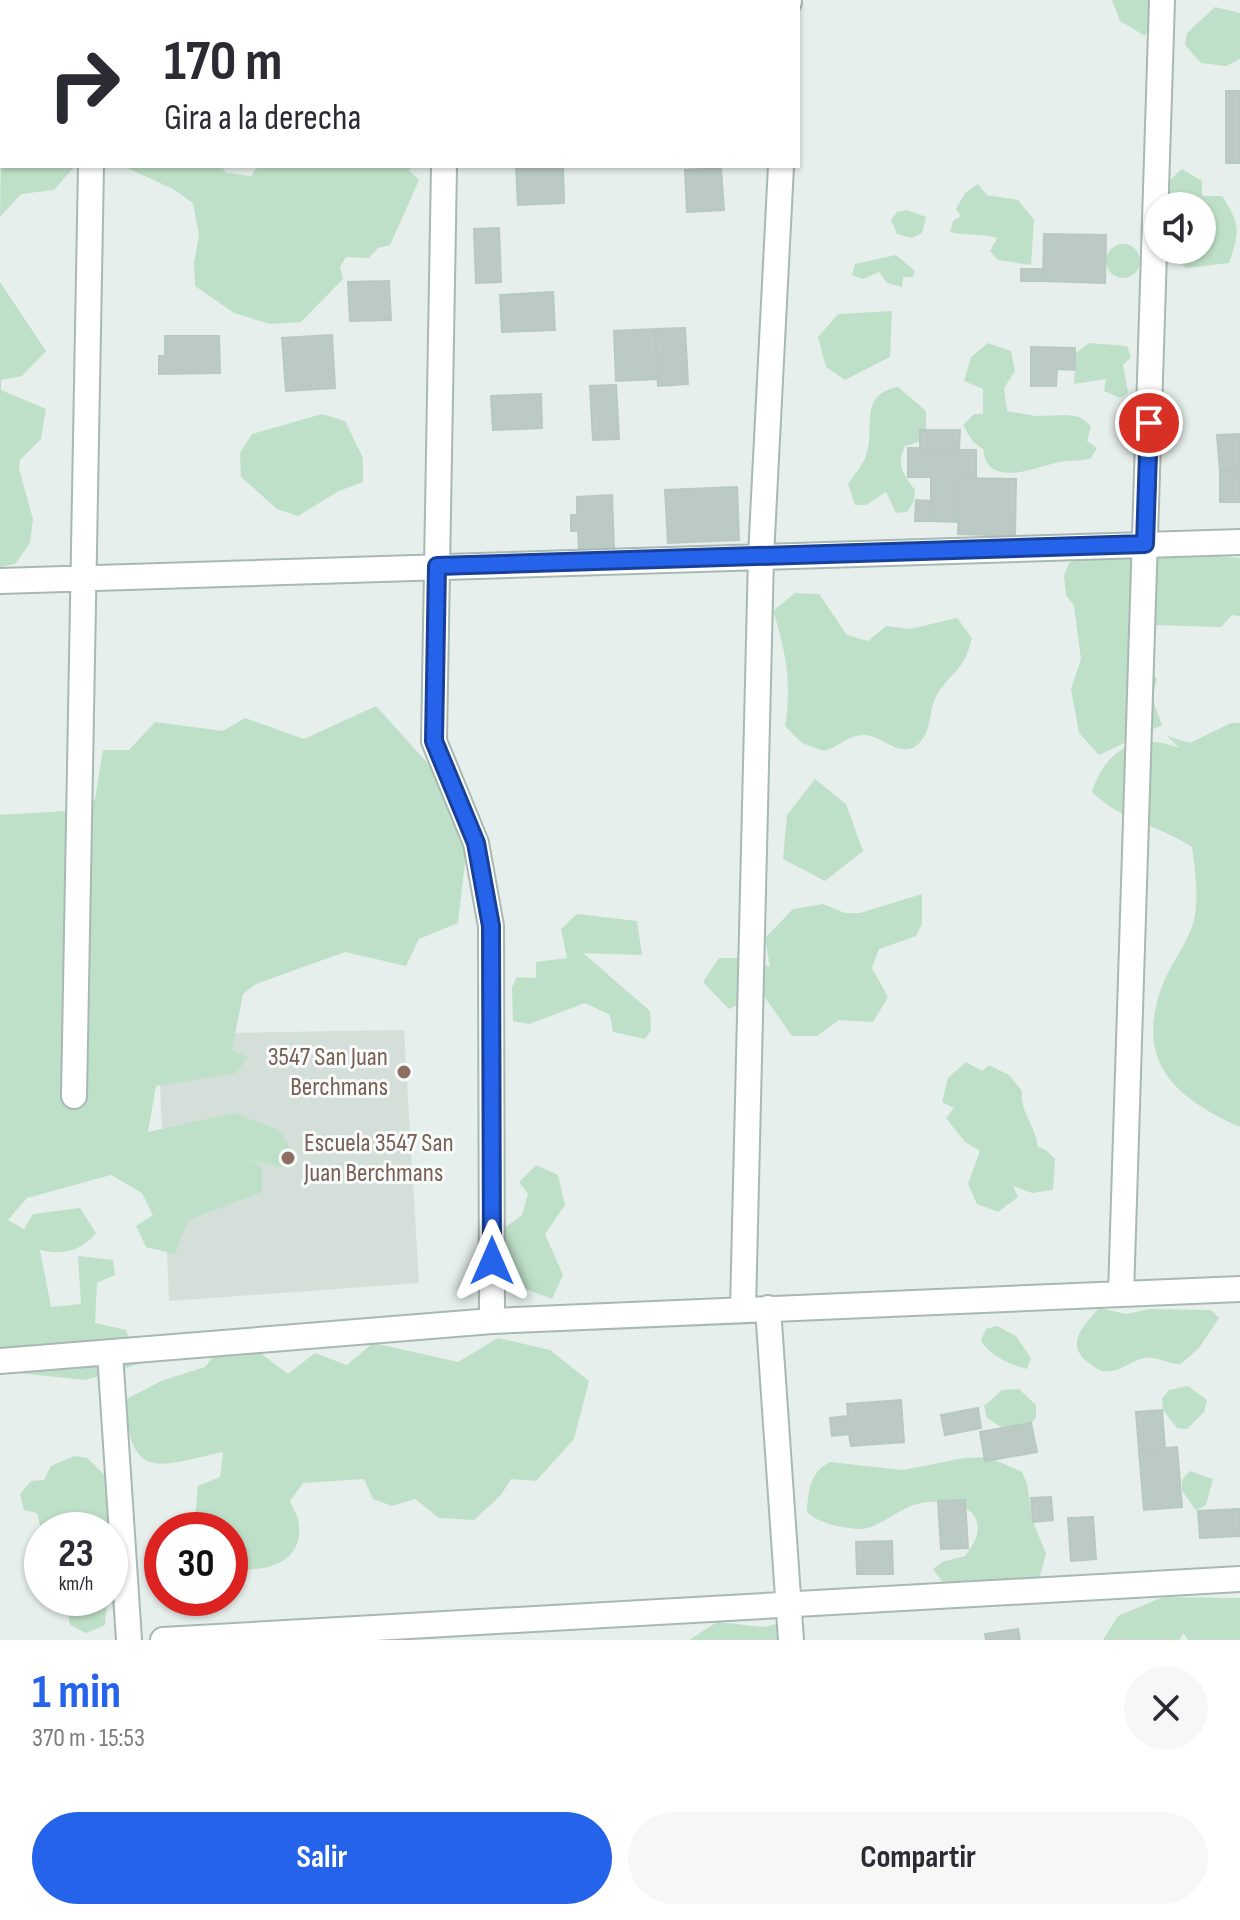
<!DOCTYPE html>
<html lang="es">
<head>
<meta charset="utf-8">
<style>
	body { margin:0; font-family:"Sofia Sans Condensed",sans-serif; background:#f7f7f7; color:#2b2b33; height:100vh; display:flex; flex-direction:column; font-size:30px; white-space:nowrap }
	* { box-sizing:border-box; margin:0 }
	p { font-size:26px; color:#7c7c81 }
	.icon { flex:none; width:44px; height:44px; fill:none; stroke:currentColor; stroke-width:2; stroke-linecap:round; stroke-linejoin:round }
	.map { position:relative; height:1640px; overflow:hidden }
	.sheet { display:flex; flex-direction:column; background:#fff; flex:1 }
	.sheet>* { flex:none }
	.top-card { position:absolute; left:0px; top:0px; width:800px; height:168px; box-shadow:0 2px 6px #0004; background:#fff; color:#2b2b33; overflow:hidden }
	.buttons { position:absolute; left:1144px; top:192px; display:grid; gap:16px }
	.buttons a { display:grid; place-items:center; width:72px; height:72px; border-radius:50%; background:#fff; box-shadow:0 2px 6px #0004; font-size:40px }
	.speed { position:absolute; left:24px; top:1512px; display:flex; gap:16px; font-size:40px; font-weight:700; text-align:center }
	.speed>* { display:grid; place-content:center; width:104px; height:104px; border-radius:50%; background:#fff; box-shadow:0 2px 6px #0004; line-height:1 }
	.speed small { font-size:20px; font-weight:400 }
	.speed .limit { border:12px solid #d22; background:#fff; color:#111 }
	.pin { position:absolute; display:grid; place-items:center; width:68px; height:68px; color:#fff; margin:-34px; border:4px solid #fff; border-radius:50%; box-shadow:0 2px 8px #0007 }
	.me { position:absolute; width:88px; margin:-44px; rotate:0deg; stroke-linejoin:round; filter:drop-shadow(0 0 6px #0008) }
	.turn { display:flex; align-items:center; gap:28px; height:168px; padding:0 32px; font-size:36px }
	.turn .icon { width:104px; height:104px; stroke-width:2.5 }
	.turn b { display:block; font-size:56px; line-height:68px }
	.round { display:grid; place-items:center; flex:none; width:84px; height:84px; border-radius:42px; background:#f7f7f7 }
	.overview { display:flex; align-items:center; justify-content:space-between; height:136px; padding:0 32px }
	h1 { font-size:48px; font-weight:700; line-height:60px; color:#2563eb }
	.cta { display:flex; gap:16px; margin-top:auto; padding:16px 32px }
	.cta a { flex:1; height:92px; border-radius:48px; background:#2563eb; color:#fff; font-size:32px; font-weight:700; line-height:92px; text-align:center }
	.cta a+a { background:#f7f7f7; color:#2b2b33 }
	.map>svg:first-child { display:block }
	.built { fill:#d4dfda }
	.green { fill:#bfe0c8 }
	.building { fill:#bbcac4; stroke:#b8c9c2; stroke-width:2 }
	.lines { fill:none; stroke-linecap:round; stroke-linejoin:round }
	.minor-casing { stroke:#a8b8b2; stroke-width:28 }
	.minor { stroke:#fff; stroke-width:24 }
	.route-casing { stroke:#184099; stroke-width:20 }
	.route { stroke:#2563eb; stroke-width:14 }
	.education-dot { fill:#8d6e63; stroke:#f7fbf9; stroke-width:3 }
	.labels { text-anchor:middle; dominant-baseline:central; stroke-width:6; stroke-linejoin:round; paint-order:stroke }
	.education-label { font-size:26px; fill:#785e54; stroke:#f7fbf9; text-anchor:end }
</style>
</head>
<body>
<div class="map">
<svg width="1240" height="1640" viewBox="0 0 1240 1640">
	<rect width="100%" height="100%" fill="#e6efeb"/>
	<path class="built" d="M404 1030 419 1283 169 1301 158 1034Z"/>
	<path class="green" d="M197 0H419L196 2Z
		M1112 0H1156V14L1145 36 1120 21Z
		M1215 7 1240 13V59L1226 66 1201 63 1185 45 1187 33Z
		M2 102V166H75L54 190 21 194 0 217Z
		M123 166H221L226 173 251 176 258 166H412L409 170 419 180 390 245 378 248 369 258 346 257 340 267 343 279 301 322 270 324 234 313 195 286 194 262 199 235 193 203 173 189Z
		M1182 169 1202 181V196H1222C1240 223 1240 232 1229 263L1187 268 1159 250H1202V206H1160L1168 202 1169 181Z
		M978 184 987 195 1018 200 1034 220 1031 265 998 260 990 251 997 238C981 233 967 236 950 232L953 221 961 216 956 209 965 193Z
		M907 210 926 217 922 233 912 238 897 234 891 220 897 212Z
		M1106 261a17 17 0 1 1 34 0a17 17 0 1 1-34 0Z
		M896 255 915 271 913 277H903L902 287 887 283 879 272 863 279 852 275 855 264Z
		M0 282 46 351 22 376 1 380V390L46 409 41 439 20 460 19 469 33 519 30 543 15 564 0 567Z
		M892 311 890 357 845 380 826 367 818 337 838 314Z
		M988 343 1011 351 1015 371 1004 388 1007 411 1036 416 1067 415 1080 417 1091 426 1087 441 1097 448 1091 458C1079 462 1069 460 1059 462 1036 467 987 490 983 449L973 442 963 425 974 414H983V389L964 381 971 357Z
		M1089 343 1127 346 1131 357 1123 365 1128 393 1120 398 1104 391 1106 379 1074 384 1076 353Z
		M898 387 926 411V433L918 442 905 446C896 465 903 474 915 490L914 501 907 512 896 513 886 492 866 505H855L848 484C854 475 862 466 866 456 876 430 857 394 898 387Z
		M322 414 345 421 363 458V482L339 491 298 516 277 509 241 477 240 453 252 434Z
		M1088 551 1151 561 1175 552 1240 558V616L1232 615 1221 627 1155 625 1151 672 1157 679 1152 698 1162 725 1099 755 1079 733 1071 689 1081 659 1074 606 1066 595 1064 576 1069 563Z
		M795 593 819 594 847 635 868 641 886 626 910 629 957 618 972 638C963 673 953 669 937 695 928 709 933 727 921 741 903 763 883 735 864 735 851 734 838 747 824 751L802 743 785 726C792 684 786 651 773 611Z
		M376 706 471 811 458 923 419 939 406 966 345 952 256 984 243 994 232 1050 248 1057 236 1073 156 1086 148 1132 234 1113 279 1130 295 1156 285 1168 250 1160 262 1167V1192L188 1220 175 1254 146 1247 136 1226 153 1215 142 1193 111 1175 27 1198 8 1220 24 1229 33 1214 80 1208 96 1233C81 1252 61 1255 40 1250L51 1307 81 1304 78 1256 113 1260 115 1275 97 1283 95 1323 126 1330 139 1364 85 1380 9 1372 0 1355V815L81 810 95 799 103 750H129L155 722 223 731 245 718 304 739Z
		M1231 723H1240V1127C1171 1096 1133 1059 1164 981 1173 960 1188 943 1194 920 1199 898 1195 869 1192 847 1159 825 1121 821 1092 792 1105 750 1137 731 1179 748L1167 736 1190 743Z
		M815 779 846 804 863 851 825 881 783 859 787 815Z
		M922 894V924L916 936 879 949 872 968 888 997 873 1022 839 1020 817 1036H792L759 989 757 995 729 1009 703 982 719 958H753L770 967 765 938 793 909 823 904 845 913H860Z
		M577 914 637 921 642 955 583 953 650 1011 651 1030 645 1039 613 1032 610 1015 585 1003 529 1024 513 1021 512 987 517 977 536 978V962L567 958 561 929Z
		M966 1062 982 1071 989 1065 1009 1075 1022 1091C1020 1113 1035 1124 1038 1147L1046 1150 1055 1159 1053 1190 1032 1193 1013 1186 1018 1197 998 1212 977 1204 968 1184 980 1151 965 1142 946 1118 954 1108 942 1102 948 1078Z
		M536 1165 558 1175 565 1205 545 1234 563 1275 552 1299 469 1267 475 1249 522 1215 528 1194 519 1182Z
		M1099 1308 1126 1314 1150 1309 1211 1310 1219 1318 1199 1348 1181 1364C1169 1365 1155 1355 1144 1358 1131 1361 1117 1374 1102 1371 1097 1369 1090 1364 1086 1361 1065 1342 1085 1324 1099 1308Z
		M997 1326 1016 1336 1031 1358 1027 1369C1012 1366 987 1354 981 1340L986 1329Z
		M498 1338 550 1350 589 1381 574 1439 536 1481 511 1479 501 1495 474 1520 439 1518 415 1499 392 1506 373 1499 364 1479 303 1483 290 1501C293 1508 299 1518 299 1525 303 1566 260 1573 230 1568V1530H194L198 1486 220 1477 223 1452C158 1466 130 1483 125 1400L161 1381 205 1367 217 1352H259L288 1374 315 1353 347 1365 373 1343 458 1362Z
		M1188 1386 1207 1400 1204 1412 1187 1429 1177 1428 1163 1410 1162 1399 1169 1390Z
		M1019 1389 1036 1405V1417L1029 1427 1007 1431 987 1418 984 1406 1002 1390Z
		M74 1456 87 1458 111 1481 119 1570 110 1575V1530H42V1534L37 1513 24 1510 20 1494 31 1481 44 1480 51 1466Z
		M988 1457 1022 1472 1027 1483 1032 1519 1046 1554 1037 1587H946L933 1569 942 1562 965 1556C970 1549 975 1542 977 1534 984 1502 939 1498 917 1504 898 1509 878 1529 860 1529 843 1528 819 1524 807 1512 808 1491 810 1472 830 1462L903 1470 964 1458Z
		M1190 1471 1213 1479 1206 1505 1196 1510 1182 1491V1480Z
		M1163 1597 1240 1598V1640H1188L1183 1633 1180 1640H1103L1118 1616Z
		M68 1598H107L105 1625 86 1633 70 1625 68 1614 75 1606Z
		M787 1621 792 1640H689L717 1622 764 1627Z"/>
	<path class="building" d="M0 15H2L0 62Z
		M1226 91H1240V163H1226Z
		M516 166H563L564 203 518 205Z
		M721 168 724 210 687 212 685 170Z
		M499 228 501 282 476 283 474 229Z
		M1044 234 1106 235 1105 283 1043 281Z
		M1021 269H1043V281H1021Z
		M389 281 391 320 350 321 348 282Z
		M553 292 555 330 502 332 500 295Z
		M685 328 688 384 658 386 655 329Z
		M655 329 658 379 616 381 614 331Z
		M332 335 335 388 286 391 282 338Z
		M165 336H219L220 373 159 374V356H165Z
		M1031 347 1075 348V370L1057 369 1056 386H1031Z
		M616 385 619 439 593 440 590 386Z
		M541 394 542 428 493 430 491 396Z
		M920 430H960L959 449H920Z
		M1240 434V470L1220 471 1217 435Z
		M908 448 976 450V478H959L958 522 931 521V477H908Z
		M1220 471 1240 472V502H1220Z
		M959 478 1016 479 1015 536 958 534Z
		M737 487 739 540 668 543 665 490Z
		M612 495 614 549 579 550 578 531H571V515H577V497Z
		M916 500 931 501V521H915Z
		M901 1400 904 1442 851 1446 849 1434 832 1436 830 1418 848 1416 847 1404Z
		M978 1408 981 1428 945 1435 941 1415Z
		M1162 1410 1165 1448 1139 1451 1136 1412Z
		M1031 1423 1037 1452 985 1461 980 1432Z
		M1177 1447 1182 1507 1144 1510 1139 1451Z
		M1051 1497 1053 1520 1033 1522 1031 1498Z
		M965 1500 968 1548 941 1549 938 1501Z
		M1240 1509V1536L1200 1538 1198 1511Z
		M1093 1517 1096 1559 1071 1561 1068 1518Z
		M892 1541 893 1574H857L856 1542Z
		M1018 1629 1020 1640H986L985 1634Z"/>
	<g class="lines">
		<g class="minor-casing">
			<path id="minor" d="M94 2V0
				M447 2V0
				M789 2V0
				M444 166 434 741 476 843 491 926 492 1321
				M0 581 1240 542
				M74 1096 91 166
				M1121 1294 1162 0
				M768 1308 791 1640
				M743 1309 761 556 781 166
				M110 1353 129 1640
				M0 1361 492 1321 1240 1289
				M163 1640 1240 1579"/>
		</g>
		<use href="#minor" class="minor"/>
	</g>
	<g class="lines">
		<g class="route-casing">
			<path id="route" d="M492 1261 491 926 476 843 434 741 437 566 1145 544 1149 423"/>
		</g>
		<use href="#route" class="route"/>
	</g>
	<g class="education-dot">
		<circle cx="404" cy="1072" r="8"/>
		<circle cx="288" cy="1158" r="8"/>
	</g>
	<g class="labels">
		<g class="education-label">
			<text x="388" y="1057">3547 San Juan<tspan x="388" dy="30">Berchmans</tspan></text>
			<text x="304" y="1143" text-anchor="start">Escuela 3547 San<tspan x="304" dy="30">Juan Berchmans</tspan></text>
		</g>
	</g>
</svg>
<div class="buttons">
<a><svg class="icon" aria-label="sound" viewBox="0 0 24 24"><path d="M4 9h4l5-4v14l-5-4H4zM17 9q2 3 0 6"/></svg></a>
</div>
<div class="speed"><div>23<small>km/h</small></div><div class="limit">30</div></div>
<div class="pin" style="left:1149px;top:423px;background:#d93025"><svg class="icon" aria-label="arrive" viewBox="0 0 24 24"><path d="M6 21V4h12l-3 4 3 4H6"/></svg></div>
<svg class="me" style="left:492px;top:1261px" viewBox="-20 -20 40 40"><path d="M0-17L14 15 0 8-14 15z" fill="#2563eb" stroke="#fff" stroke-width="4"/></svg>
<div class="top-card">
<div class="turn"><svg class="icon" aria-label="right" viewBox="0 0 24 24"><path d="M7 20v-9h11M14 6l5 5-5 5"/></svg><div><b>170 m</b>Gira a la derecha</div></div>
</div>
</div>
<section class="sheet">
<div class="overview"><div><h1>1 min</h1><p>370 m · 15:53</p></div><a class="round"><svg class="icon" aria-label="close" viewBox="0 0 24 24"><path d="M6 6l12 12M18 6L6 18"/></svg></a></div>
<div class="cta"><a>Salir</a><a>Compartir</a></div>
</section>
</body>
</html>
